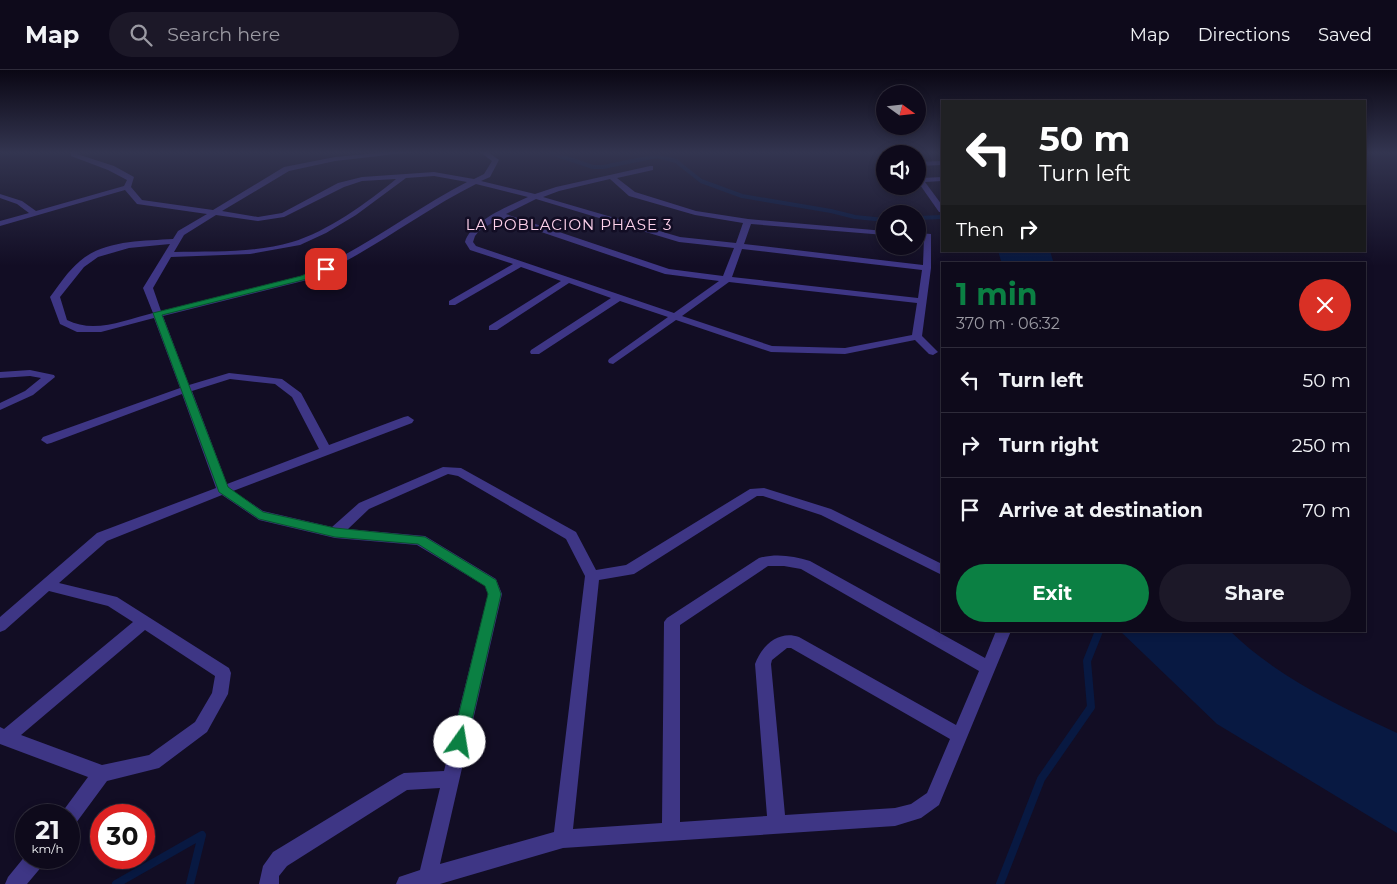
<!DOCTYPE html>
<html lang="en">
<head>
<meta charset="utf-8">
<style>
	body { margin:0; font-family:Montserrat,sans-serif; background:#1c1828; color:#f1f3f6; height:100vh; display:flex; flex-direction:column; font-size:19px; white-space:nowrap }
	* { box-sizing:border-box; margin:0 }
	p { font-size:16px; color:#9b9aa3 }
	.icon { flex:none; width:28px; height:28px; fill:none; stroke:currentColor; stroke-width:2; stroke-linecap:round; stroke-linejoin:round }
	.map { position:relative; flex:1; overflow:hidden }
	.details { position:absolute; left:941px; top:192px; width:425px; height:370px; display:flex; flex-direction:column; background:#0e0a1b; border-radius:0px; box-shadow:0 2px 8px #0003,0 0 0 1px #2e2b3a }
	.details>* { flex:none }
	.top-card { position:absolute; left:941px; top:30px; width:425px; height:152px; border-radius:0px; box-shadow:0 2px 8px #0003,0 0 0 1px #2e2b3a; background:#202124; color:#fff; overflow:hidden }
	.needle { width:32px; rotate:105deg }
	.tools { position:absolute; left:876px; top:15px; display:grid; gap:10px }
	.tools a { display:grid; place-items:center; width:50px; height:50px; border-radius:50%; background:#0e0a1b; box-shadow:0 2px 8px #0003,0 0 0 1px #2e2b3a; font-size:25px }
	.speed { position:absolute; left:15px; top:734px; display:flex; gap:10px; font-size:25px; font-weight:700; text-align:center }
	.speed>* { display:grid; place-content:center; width:65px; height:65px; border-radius:50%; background:#0e0a1b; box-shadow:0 2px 8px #0003,0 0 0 1px #2e2b3a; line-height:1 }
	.speed small { font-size:12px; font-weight:400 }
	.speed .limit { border:8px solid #d22; background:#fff; color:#111 }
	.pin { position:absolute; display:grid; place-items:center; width:42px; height:42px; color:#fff; margin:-21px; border-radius:10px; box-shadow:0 2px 8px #0006 }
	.me { position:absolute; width:55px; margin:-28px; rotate:13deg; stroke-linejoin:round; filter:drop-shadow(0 0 4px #0008) }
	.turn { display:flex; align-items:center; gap:18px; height:105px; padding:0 15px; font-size:22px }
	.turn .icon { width:65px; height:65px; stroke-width:2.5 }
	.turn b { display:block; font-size:35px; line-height:42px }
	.then { display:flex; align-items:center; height:48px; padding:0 15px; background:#0003; gap:10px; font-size:19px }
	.round { display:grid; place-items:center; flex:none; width:52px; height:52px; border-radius:26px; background:#1c1828 }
	.overview { display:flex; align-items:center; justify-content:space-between; height:85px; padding:0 15px }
	h1 { font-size:30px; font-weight:700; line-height:38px; color:#0b8043 }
	.action { display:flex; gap:10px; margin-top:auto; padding:10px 15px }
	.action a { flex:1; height:58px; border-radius:30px; background:#0b8043; color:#fff; font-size:20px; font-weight:700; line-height:58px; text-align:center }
	.action a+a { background:#1c1828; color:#f1f3f6 }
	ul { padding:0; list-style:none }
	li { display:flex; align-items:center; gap:15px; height:65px; padding:0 15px; border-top:1px solid #2e2b3a }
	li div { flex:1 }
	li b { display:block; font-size:19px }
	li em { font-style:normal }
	header { display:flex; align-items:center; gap:30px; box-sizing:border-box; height:70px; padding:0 25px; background:#0e0a1b; border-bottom:1px solid #2e2b3a }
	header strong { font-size:24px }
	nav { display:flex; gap:28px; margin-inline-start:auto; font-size:18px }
	.search { width:350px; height:45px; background:#1c1828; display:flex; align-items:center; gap:12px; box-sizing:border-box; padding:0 18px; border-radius:28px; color:#9b9aa3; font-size:19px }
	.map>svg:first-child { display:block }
	.water { fill:#081942 }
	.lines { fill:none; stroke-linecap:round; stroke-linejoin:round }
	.stream-far1 { stroke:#081942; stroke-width:4 }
	.stream { stroke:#081942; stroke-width:8 }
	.minor { fill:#3e3685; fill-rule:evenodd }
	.route { fill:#0b8043; stroke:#07532c }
	.labels { text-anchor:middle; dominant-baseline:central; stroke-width:5; stroke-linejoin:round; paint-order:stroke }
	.far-neighbourhood-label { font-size:15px; letter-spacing:1px; fill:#ffd2ec; stroke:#120d24 }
</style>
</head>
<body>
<header>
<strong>Map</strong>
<div class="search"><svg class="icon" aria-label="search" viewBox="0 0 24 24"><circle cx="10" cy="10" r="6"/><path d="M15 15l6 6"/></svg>Search here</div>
<nav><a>Map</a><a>Directions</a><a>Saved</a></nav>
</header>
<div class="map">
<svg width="1397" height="814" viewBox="0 0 1397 814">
	<rect width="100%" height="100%" fill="#120d24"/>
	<path class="water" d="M998 181H1050L1054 194H1002Z
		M1120 561H1230C1277 607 1337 635 1397 663V763L1217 654Z"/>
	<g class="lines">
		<path class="stream-far1" d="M548 82 593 97H603L657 86 676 91 701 111 742 126 831 141 855 147 885 150
			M918 148 942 147"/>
		<path class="stream" d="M116 814 202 765 190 814
			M1000 814 1041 709 1091 637 1087 591 1099 561"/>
		<path class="minor" d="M71 82H78L77 84 114 96 134 107 131 117 142 130 213 140 284 97 335 87 386 82H413L335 91 289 101 222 141 258 147 282 143 338 113 362 107 434 102 474 109 484 104 492 91 480 82H488L499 90 490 107 481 111 535 124 556 117 650 96H653V100L617 108 635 122 696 141 748 149 885 161V165L751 154 744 174 923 195 924 168 918 167V163L931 164V198L922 266 938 282 933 285 929 284 915 270 845 284 771 282 676 250 613 294 609 293 608 291 609 289 668 247 620 231 539 284H531L530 282 531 280 611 228 569 213 497 260H489V256L561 211 521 197 455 235H449V231L513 194 470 180 465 172C471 151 509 136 528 127L476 114C418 143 367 185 307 210L163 246 189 315 229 303 282 309 301 323 329 375 404 347 408 346 414 350 412 353 233 421 263 441 332 457 359 433 443 397 461 398 576 462 596 500 626 495 750 419 764 418 831 439 942 494V505L821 445 763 426H757L634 504 599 510 573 759 662 753 664 552 667 548 759 488C777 483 793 486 810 491L985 588 996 561H1011L939 735 921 748 895 756 563 778 440 814H396L399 807 420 800 440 718 407 720 287 796 279 806V814H259L263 796 273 782 398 706 404 703 444 701 488 524 485 516 417 475 335 468 259 450 222 425 107 471 59 513 117 527 229 598 231 603 228 624 207 662 159 698 107 711 76 753 69 755V745H60L88 707 0 674V657L4 659 133 552 108 536 49 521 5 560 0 562V547L97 463 216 418 182 324 51 373 47 374 41 370 43 367 180 318 154 248 101 262H77L60 254 50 227C59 215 68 201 80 191 104 170 143 171 173 169L178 161 207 144 137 134 125 120 0 156V151L29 143 17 134 0 128V124L22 131 36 141 124 116 127 110 108 100 71 86ZM434 106 467 112C411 141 360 182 301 206L161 241 153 218 171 187 250 184 300 175 326 163 356 145 406 108ZM396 109C368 132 327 162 292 172 254 183 213 181 174 182L184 165 216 145 258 151 284 147 344 117 362 111ZM610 109 629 126 695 145 743 153 736 173 680 167 543 127 559 121ZM536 129 679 172 734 178 723 206 669 199 506 144ZM500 148 665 204 719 211 674 243 476 176 473 172 475 166 479 161ZM170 174 143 218 153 243C125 250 94 264 67 250L60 227 84 197 98 187 129 178ZM742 179 922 200 918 228 732 207ZM729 212 917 233 912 265 845 278 772 276 682 246ZM230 309 275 314 292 327 319 379 227 414 192 321ZM448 404 458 406 566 469 585 506 554 762 440 794 502 524 496 509 425 466 348 459 369 439ZM768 496H784L801 499 979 601 956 655 799 567C779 560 762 575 755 594L767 746 680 752V555ZM145 560 215 606 212 623 195 652 149 685 102 695 21 665ZM787 578H791L950 669 927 723 911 734 895 738 785 745 771 594 772 590Z
			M893 82H900L901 84H894Z
			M942 91V95L918 96V92Z
			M918 106 922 108 942 107V111L925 112 942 135V142H939L918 112Z
			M30 300 54 305 55 307 33 325 0 340V333L25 321 41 308 30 306 0 308V302Z
			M26 785V788H46L43 795 27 814H5L8 807Z"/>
	</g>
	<linearGradient id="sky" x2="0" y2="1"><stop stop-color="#0a0714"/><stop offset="0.42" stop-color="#333550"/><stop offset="1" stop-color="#333550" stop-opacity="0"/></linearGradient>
	<rect width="1397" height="196" fill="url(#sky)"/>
	<path class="route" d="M324 197 330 199 307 209 162 245 228 417 263 442 335 458 425 467 496 510 501 524 467 672 465 677 460 679 454 677 452 672 488 524 485 516 418 474 335 467 259 449 219 422 153 243 301 206Z"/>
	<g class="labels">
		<g class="far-neighbourhood-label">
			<text x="569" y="154">LA POBLACION PHASE 3</text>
		</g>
	</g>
</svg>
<div class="tools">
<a><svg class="needle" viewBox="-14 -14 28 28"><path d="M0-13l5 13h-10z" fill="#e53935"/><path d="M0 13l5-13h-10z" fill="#9b9aa3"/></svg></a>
<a><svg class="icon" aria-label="sound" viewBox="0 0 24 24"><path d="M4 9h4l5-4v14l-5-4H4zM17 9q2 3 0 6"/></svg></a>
<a><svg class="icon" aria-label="search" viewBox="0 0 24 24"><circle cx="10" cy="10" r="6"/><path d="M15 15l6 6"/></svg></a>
</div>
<div class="speed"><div>21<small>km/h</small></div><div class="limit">30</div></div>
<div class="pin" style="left:326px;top:199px;background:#d93025"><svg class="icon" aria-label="arrive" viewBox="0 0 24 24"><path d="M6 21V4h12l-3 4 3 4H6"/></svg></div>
<svg class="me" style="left:460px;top:672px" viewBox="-20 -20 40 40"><circle r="19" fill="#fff"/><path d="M0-13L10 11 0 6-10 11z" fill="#0b8043"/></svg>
<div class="top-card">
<div class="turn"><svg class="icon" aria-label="left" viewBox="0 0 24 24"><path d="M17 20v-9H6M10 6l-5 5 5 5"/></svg><div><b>50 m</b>Turn left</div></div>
<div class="then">Then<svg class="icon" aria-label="right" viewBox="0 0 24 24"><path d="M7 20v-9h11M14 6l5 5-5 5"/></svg></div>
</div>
<section class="details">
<div class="overview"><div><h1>1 min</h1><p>370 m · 06:32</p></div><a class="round" style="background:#d93025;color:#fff"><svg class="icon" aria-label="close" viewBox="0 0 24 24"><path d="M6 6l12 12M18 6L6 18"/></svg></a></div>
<ul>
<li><svg class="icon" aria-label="left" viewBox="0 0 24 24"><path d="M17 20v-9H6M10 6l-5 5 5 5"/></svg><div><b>Turn left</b></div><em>50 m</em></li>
<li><svg class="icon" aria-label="right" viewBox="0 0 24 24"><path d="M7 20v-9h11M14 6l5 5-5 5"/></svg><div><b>Turn right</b></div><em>250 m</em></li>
<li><svg class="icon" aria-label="arrive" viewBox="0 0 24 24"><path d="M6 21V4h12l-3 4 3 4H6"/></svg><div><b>Arrive at destination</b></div><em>70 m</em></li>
</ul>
<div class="action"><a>Exit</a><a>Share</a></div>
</section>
</div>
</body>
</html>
